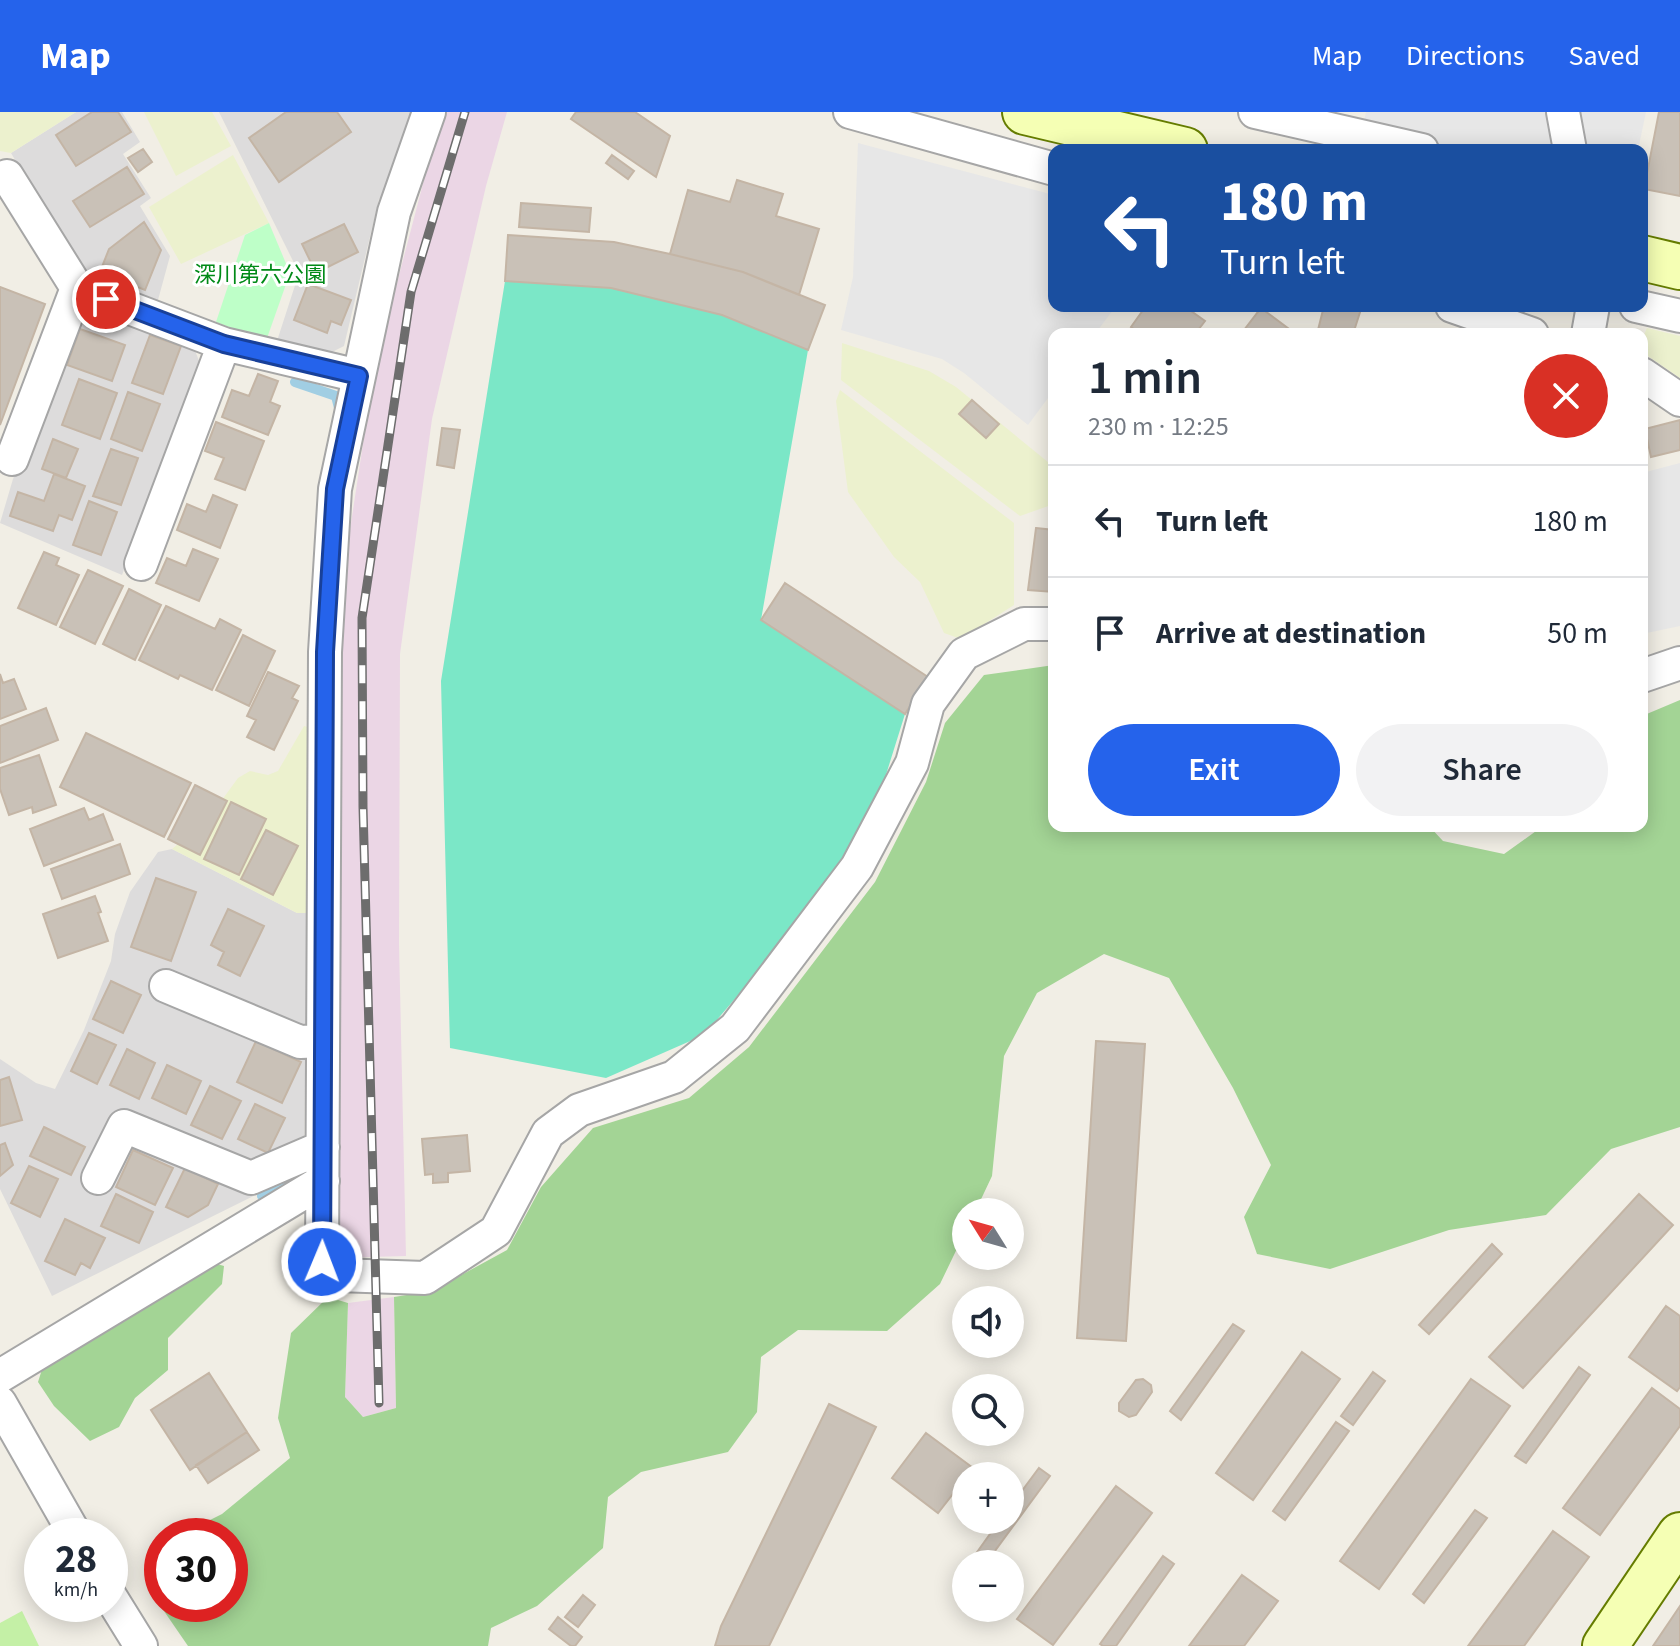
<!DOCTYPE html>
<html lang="en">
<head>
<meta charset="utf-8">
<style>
	body { margin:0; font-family:"Source Sans 3","Noto Sans JP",sans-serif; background:#f2f2f3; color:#1f2937; height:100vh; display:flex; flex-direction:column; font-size:30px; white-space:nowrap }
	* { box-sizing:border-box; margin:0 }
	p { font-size:26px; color:#747a83 }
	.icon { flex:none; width:44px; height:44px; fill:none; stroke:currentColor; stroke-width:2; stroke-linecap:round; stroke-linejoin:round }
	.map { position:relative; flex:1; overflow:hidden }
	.panel { position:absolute; left:1048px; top:216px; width:600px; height:504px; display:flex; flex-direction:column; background:#fff; border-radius:16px; box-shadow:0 4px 20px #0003 }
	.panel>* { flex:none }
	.guide { position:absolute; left:1048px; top:32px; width:600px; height:168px; border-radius:16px; box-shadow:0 4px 20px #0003; background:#1a4fa0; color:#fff; overflow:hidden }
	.needle { width:52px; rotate:307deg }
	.tools { position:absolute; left:952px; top:1086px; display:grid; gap:16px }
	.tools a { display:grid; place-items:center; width:72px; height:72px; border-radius:50%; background:#fff; box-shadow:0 4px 20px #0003; font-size:40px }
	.speed { position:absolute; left:24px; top:1406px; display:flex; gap:16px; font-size:40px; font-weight:700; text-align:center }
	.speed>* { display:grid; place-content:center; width:104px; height:104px; border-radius:50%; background:#fff; box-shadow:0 4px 20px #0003; line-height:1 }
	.speed small { font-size:20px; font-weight:400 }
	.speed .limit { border:12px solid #d22; background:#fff; color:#111 }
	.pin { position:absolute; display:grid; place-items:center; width:68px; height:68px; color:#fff; margin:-34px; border:4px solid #fff; border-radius:50%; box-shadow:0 2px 8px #0007 }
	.me { position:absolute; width:88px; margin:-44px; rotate:1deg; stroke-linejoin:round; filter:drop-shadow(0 0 6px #0008) }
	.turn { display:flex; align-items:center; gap:28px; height:168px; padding:0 40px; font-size:36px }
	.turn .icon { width:104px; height:104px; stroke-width:2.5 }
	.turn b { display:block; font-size:56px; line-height:68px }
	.round { display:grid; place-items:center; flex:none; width:84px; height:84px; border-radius:42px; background:#f2f2f3 }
	.overview { display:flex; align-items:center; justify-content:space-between; height:136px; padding:0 40px }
	h1 { font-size:48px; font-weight:600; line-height:60px }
	.action { display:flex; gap:16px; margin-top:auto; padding:16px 40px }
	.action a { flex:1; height:92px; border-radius:48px; background:#2563eb; color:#fff; font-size:32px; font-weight:600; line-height:92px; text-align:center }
	.action a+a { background:#f2f2f3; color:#1f2937 }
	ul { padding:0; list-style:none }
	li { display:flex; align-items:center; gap:24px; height:112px; padding:0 40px; border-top:2px solid #e0e1e3 }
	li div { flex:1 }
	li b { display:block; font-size:30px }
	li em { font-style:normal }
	header { display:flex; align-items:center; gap:48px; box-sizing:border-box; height:112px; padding:0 40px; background:#2563eb; color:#fff }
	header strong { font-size:38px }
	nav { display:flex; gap:44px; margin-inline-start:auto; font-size:28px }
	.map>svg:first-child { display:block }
	.residential { fill:#dddcdc }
	.industrial { fill:#ebd6e5 }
	.farmland { fill:#ecf1ce }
	.grass { fill:#c4f0a6 }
	.forest { fill:#a3d495 }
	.park { fill:#beffc8 }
	.pitch { fill:#7be7c7 }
	.parking { fill:#e7e7e7 }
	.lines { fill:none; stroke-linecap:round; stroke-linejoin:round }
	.stream { stroke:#a1cee3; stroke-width:10 }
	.building { fill:#c9c1b7; stroke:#c4b5a5; stroke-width:2 }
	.street-casing { stroke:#a6a6a6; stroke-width:36 }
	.secondary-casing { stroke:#657c00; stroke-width:48 }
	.street { stroke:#fff; stroke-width:32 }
	.secondary { stroke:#f5ffb4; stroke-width:44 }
	.rail-casing { stroke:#6d6d6d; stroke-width:9 }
	.rail { stroke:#fff; stroke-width:6; stroke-dasharray:18; stroke-linecap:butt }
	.route-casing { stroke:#184099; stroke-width:20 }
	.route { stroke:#2563eb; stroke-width:14 }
	.labels { text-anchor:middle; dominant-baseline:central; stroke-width:6; stroke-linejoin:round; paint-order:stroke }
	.park-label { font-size:22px; fill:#018a17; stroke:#fff }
</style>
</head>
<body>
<header>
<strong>Map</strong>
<nav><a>Map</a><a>Directions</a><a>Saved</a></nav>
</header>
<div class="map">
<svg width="1680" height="1534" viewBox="0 0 1680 1534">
	<rect width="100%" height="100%" fill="#f1eee5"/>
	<path class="residential" d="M76 0H122L140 30 123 42 151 86 140 94 170 144 158 188 98 168 79 155 11 41Z
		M219 0H421L395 78 379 87 344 234 326 243 277 229 299 161Z
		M99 196 191 229 200 251 122 463 0 411 13 367 75 208Z
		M172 737 297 801H307L304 1059 52 1184 0 1077V947L36 971 55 977 84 918 111 849 115 822 130 780 158 740Z"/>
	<path class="industrial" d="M444 0H507L486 74 432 307 400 542 399 832 406 1144 334 1146 337 609 345 451 374 259 436 22Z
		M394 1185 396 1296 363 1305 345 1285 348 1191Z"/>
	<path class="farmland" d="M0 0H76L11 41 0 39Z
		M144 0H212L231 34 176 64Z
		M233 43 269 111 181 152 149 95Z
		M1647 216 1680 224V266L1642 240V227Z
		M842 231 929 259 956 275 1054 355V392L1020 404 841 268Z
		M840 278 1014 411V493L961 527 944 521 920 470 894 445 848 380 836 289Z
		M304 614 308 615 307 801H297L172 737 208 707 238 666 250 659 268 663 278 659Z"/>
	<path class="grass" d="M22 1499 39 1534H0V1511Z"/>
	<path class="forest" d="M1054 553V714H1429L1443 729 1504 742 1543 714H1642V604L1680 588V1015L1611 1037 1546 1103 1449 1118 1330 1157 1257 1142 1244 1105 1271 1053 1233 976 1169 866 1104 842 1037 881 1004 944 992 1064 975 1100H966V1118L940 1172 887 1219 798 1218 761 1245 757 1300 728 1340 641 1360 608 1385 603 1436 537 1494 491 1516 488 1534H188L155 1486 162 1432V1492H230V1424H178L222 1402 290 1346 278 1306 291 1221 328 1185 348 1191 345 1285 363 1305 396 1296 394 1185 432 1179 507 1138 541 1075 593 1016 689 986 749 935 875 770 926 670 945 611 984 563Z
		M207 1149 224 1154 222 1172 168 1226V1258L135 1286 119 1315 90 1329 54 1294 38 1270 45 1248Z"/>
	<path class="park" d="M269 111 290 161 266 229 216 210 245 123Z"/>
	<path class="pitch" d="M505 169 611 176 722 203 808 238 761 508 905 602 879 685 830 766 768 848 704 923 606 966 450 936 441 569Z"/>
	<path class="parking" d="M1366 0H1553L1559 38H1459L1363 14Z
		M1574 0H1646L1638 38H1578Z
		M858 31 1054 83V194H1116L1095 222H1054V278L1028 313 964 261 942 247 841 218 853 165Z
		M1680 351V514L1642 522V361Z"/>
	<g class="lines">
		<path class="stream" d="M295 270 336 284 340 300
			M262 1084 309 1059V1050"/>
	</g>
	<path class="building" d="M92 0H118L131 20 76 54 56 23Z
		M286 0H337L351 20 279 70 249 26Z
		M576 0H635L670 24 656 65 571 7Z
		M1659 0H1680V84L1644 77Z
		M143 37 152 50 138 60 128 46Z
		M612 43 634 59 628 67 606 51Z
		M127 55 144 82 90 115 73 89Z
		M737 68 783 82 776 104 819 117 799 183 743 160 670 142 688 78 730 90Z
		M521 91 591 96 589 120 519 115Z
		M144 110 161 138 145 178 100 160 109 137Z
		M344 112 358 140 316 161 302 132Z
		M508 123 614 130 670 142 743 160 825 193 808 238 722 203 611 176 505 169Z
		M308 172 351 188 341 213 331 209 327 221 294 208Z
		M0 175 45 192 0 313Z
		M1146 194H1184L1205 209 1195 222H1140L1131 215Z
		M1324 194H1362L1353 222H1317Z
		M1261 196 1289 217 1285 222H1241Z
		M80 217 125 233 112 269 67 253Z
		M150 223 181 234 163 282 132 271Z
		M258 262 278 269 270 290 280 294 268 323 222 305 232 278 249 284Z
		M79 267 117 281 100 327 62 313Z
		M128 280 160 292 142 339 111 327Z
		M972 288 999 312 986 326 959 302Z
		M1680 308V338L1651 345 1645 317Z
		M216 310 264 329 245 378 215 367 224 346 205 339Z
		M442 316 460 318 454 356 437 353Z
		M53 327 78 337 66 366 42 357Z
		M111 337 138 346 121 393 93 384Z
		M54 362 85 374 72 408 59 403 53 419 10 404 18 380 44 389Z
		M213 383 237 393 220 436 177 418 187 392 206 400Z
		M89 389 117 400 101 443 73 433Z
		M1036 416 1054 418V480L1028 478Z
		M193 437 218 447 199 489 156 471 167 446 186 454Z
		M44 440 59 446 56 453 79 463 56 513 18 496Z
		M88 458 123 474 95 532 60 515Z
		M785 471 928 565 905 602 761 508Z
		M129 477 161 493 135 548 103 532Z
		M166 494 215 517 220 507 241 518 212 578 180 563 178 567 139 548Z
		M243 523 275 539 249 594 216 578Z
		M268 560 299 574 292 586 298 589 274 638 247 625 256 608 247 604Z
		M0 562 3 571 14 567 26 597 0 607Z
		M46 596 58 628 0 651V614Z
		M86 621 191 671 164 725 60 675Z
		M39 643 56 693 33 701 32 695 9 703 0 677V656Z
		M195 673 227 689 200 743 168 727Z
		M231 690 266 707 239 763 204 747Z
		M84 696 89 708 103 702 113 728 44 754 30 717Z
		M266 718 298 734 273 783 241 767Z
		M120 732 130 762 62 787 51 757Z
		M156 766 196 780 171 849 131 835Z
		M95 784 101 800 98 801 108 829 58 846 43 802Z
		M228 797 264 814 240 864 218 853 224 840 211 833Z
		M111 869 141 883 123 921 93 907Z
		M89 921 116 933 97 972 71 959Z
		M256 929 301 950 282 991 237 970Z
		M1096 929 1145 932 1126 1229 1077 1226Z
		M127 937 155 951 139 987 110 973Z
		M167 953 201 969 186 1002 152 986Z
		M9 965 22 1008 0 1014V968Z
		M210 974 241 989 222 1027 191 1013Z
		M255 992 285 1006 268 1041 238 1027Z
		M44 1015 85 1035 71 1063 30 1044Z
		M467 1023 470 1059 448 1061V1070L433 1071V1062L425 1063 422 1027Z
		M5 1031 13 1053 0 1064V1033Z
		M133 1038 173 1056 155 1093 116 1075Z
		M29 1054 58 1067 40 1105 11 1091Z
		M185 1056 218 1072 208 1093 188 1105 166 1095Z
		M116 1082 153 1100 139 1131 101 1114Z
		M1639 1082 1673 1113 1523 1276 1489 1245Z
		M65 1107 105 1126 90 1156 81 1151 75 1163 45 1149Z
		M1492 1132 1502 1142 1429 1222 1419 1213Z
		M1666 1194 1680 1204V1275L1677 1279 1629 1245Z
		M1233 1212 1244 1219 1181 1308 1170 1299Z
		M1302 1240 1340 1267 1253 1388 1216 1361Z
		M1579 1255 1590 1263 1526 1351 1515 1344Z
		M1373 1260 1385 1269 1353 1313 1341 1304Z
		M209 1261 247 1320 190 1358 151 1298Z
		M1143 1267 1151 1273 1152 1280 1136 1303 1129 1305 1119 1299V1291L1136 1268Z
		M1471 1267 1510 1294 1379 1477 1340 1449Z
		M1652 1276 1680 1297V1314L1600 1423 1563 1396Z
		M829 1292 876 1315 769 1534H715L721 1514Z
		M1336 1310 1349 1319 1285 1408 1273 1399Z
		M247 1320 259 1338 208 1371 196 1353Z
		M926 1321 973 1356 938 1401 892 1366Z
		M1039 1356 1050 1364 986 1451 975 1443 1000 1408H1010V1395Z
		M1116 1374 1152 1401 1053 1533 1017 1507Z
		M1475 1398 1487 1406 1424 1491 1413 1482Z
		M1553 1419 1589 1445 1524 1534H1468Z
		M1163 1444 1174 1452 1116 1534H1103L1100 1532Z
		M1242 1463 1278 1489 1244 1534H1189Z
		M583 1483 595 1493 578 1515 565 1505Z
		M1680 1494V1534H1653Z
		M558 1505 582 1525 575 1534H571L549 1517Z"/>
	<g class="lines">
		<g class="street-casing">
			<path id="street" d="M429 0 394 100 335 377 325 540 322 1150 337 1163 425 1166 496 1119 548 1021 579 998 674 965 735 916 857 755 912 651 928 592 964 542 1024 512H1054
				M850 0 1054 57
				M1255 0 1422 38
				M1563 0 1570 38
				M7 64 77 176
				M1452 194 1532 222
				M1636 194 1680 204
				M1588 222 1593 194
				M1642 262 1680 288
				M12 347 77 176 224 232 359 264
				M141 452 224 232
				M1642 564 1680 551
				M166 874 300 930 323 929
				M98 1066 124 1014 251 1066 323 1035
				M0 1264 323 1069
				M0 1291 76 1424
				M110 1484 141 1534"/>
		</g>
		<g class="secondary-casing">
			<path id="secondary" d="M1025 0 1185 38
				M1642 146 1680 155
				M1605 1534 1680 1423"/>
		</g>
		<use href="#street" class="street"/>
		<use href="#secondary" class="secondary"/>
		<g class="rail-casing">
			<path id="rail" d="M379 1291 363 695 362 506 411 180 465 0"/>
		</g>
		<use href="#rail" class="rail"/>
	</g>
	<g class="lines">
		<g class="route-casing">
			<path id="route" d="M106 187 224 232 359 264 335 377 325 540 322 1150"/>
		</g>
		<use href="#route" class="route"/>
	</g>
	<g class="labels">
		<g class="park-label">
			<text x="260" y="163">深川第六公園</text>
		</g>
	</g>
</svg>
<div class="tools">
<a><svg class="needle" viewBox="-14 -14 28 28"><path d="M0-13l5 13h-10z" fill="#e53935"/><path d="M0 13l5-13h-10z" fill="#747a83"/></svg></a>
<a><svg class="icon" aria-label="sound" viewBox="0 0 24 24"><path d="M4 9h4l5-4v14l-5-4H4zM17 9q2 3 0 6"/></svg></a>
<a><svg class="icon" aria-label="search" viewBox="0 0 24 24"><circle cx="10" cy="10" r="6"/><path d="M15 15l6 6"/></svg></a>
<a>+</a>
<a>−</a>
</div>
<div class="speed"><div>28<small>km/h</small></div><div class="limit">30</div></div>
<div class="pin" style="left:106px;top:187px;background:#d93025"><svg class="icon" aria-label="arrive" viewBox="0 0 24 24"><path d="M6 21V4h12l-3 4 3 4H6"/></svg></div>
<svg class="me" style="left:322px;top:1150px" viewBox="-20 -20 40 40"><circle r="17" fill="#2563eb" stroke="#fff" stroke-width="3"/><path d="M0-11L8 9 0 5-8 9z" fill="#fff"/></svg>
<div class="guide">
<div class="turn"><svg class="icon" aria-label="left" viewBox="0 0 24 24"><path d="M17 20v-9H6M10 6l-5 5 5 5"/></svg><div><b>180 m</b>Turn left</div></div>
</div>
<section class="panel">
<div class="overview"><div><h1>1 min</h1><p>230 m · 12:25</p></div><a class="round" style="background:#d93025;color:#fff"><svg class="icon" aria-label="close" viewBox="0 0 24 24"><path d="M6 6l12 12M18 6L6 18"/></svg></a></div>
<ul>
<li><svg class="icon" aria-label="left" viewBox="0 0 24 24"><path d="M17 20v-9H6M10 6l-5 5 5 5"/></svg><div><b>Turn left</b></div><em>180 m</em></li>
<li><svg class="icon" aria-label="arrive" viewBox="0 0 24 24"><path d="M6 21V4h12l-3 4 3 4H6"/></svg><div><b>Arrive at destination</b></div><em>50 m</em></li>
</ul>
<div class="action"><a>Exit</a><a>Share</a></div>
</section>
</div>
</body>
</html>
